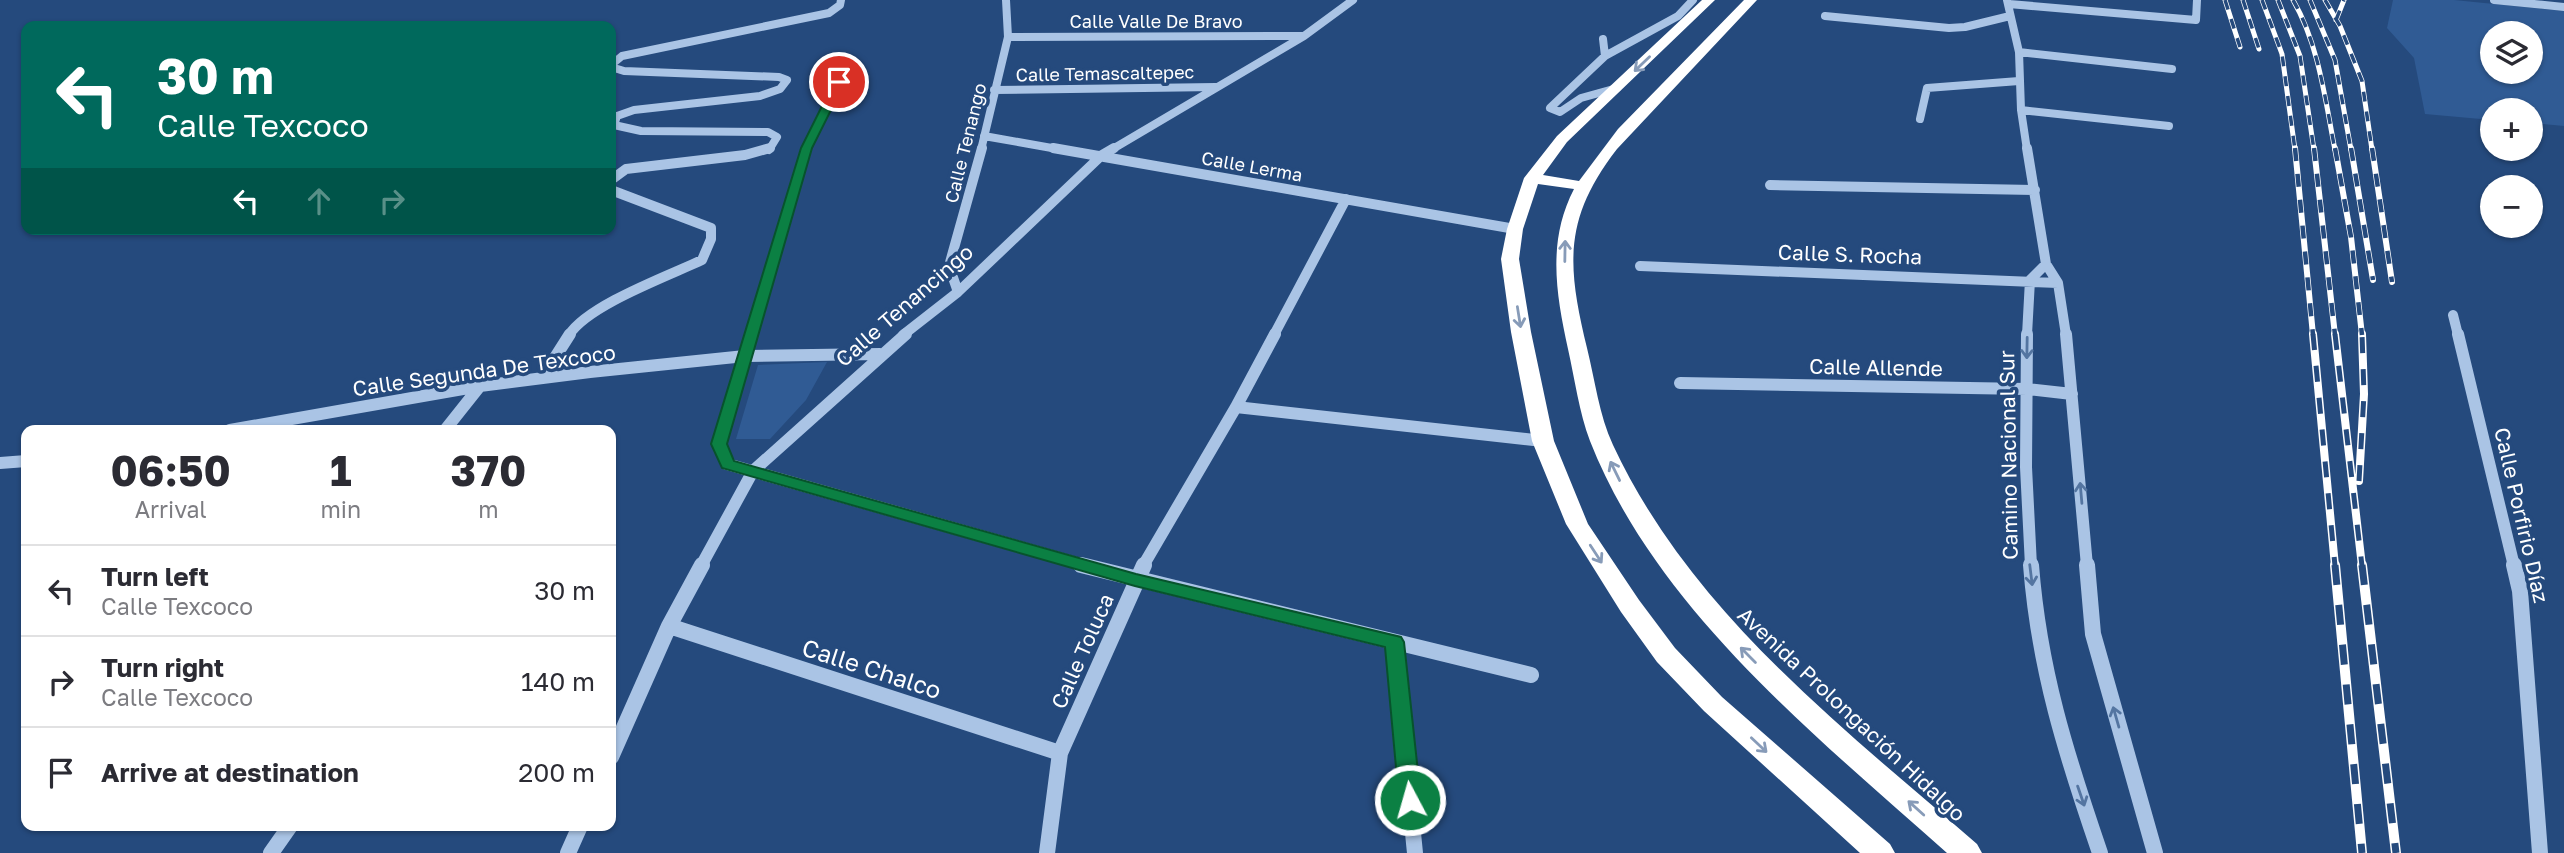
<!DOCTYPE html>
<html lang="en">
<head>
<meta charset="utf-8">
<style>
	body { margin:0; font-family:"Golos Text",sans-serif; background:#f7f7f7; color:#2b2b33; height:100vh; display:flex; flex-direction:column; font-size:26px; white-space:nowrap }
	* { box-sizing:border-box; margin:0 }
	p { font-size:23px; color:#7c7c81 }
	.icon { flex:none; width:38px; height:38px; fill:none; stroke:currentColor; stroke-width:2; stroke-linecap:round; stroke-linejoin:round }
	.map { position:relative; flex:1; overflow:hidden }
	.details { position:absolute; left:21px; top:425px; width:595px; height:406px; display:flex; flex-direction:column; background:#fff; border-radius:14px; box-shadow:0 2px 5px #0004 }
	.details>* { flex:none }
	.hud { position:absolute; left:21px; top:21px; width:595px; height:214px; border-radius:14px; box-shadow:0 2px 5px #0004; background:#00695c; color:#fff; overflow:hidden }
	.fabs { position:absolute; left:2480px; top:21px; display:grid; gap:14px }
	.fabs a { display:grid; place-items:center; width:63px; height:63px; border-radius:50%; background:#fff; box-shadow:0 2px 5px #0004; font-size:35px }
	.pin { position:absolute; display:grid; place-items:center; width:60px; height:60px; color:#fff; margin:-30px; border:4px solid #fff; border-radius:50%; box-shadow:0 2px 7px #0007 }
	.me { position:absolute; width:77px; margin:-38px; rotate:354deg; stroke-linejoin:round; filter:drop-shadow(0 0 5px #0008) }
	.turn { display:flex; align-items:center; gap:24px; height:147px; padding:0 21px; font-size:32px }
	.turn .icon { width:91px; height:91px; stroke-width:2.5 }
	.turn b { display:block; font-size:49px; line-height:60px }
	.lanes { display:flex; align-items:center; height:66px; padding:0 21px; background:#0003; justify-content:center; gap:35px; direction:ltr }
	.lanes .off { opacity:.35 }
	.eta { display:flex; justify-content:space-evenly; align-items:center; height:119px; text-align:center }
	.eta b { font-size:42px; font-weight:700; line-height:49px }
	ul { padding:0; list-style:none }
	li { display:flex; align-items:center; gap:21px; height:91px; padding:0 21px; border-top:2px solid #e1e1e2 }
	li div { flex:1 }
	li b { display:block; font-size:26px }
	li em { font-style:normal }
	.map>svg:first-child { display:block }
	.green { fill:#305b94; fill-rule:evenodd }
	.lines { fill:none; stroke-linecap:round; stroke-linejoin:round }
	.minor-far3 { stroke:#aac4e5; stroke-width:8 }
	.minor-far2 { stroke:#aac4e5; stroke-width:10 }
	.minor-far1 { stroke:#aac4e5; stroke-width:12 }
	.minor { stroke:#aac4e5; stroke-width:16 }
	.highway { fill:#fff; fill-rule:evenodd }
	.rail-far3-casing { stroke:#fff; stroke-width:5 }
	.rail-far2-casing { stroke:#fff; stroke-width:6 }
	.rail-far1-casing { stroke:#fff; stroke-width:8 }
	.rail-casing { stroke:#fff; stroke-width:10 }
	.rail-far3 { stroke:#254a7d; stroke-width:3.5; stroke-dasharray:10; stroke-linecap:butt }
	.rail-far2 { stroke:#254a7d; stroke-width:4.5; stroke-dasharray:13; stroke-linecap:butt }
	.rail-far1 { stroke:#254a7d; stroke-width:5; stroke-dasharray:16; stroke-linecap:butt }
	.rail { stroke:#254a7d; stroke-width:7; stroke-dasharray:20; stroke-linecap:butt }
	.oneway { stroke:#879bb8 }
	.oneway2 { stroke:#5475a1 }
	.route { fill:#0b8043; stroke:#07532c; stroke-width:2 }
	.labels { text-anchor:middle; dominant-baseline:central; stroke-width:7; stroke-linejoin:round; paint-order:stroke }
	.far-street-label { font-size:18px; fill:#fff; stroke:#254a7d }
	.street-label { font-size:21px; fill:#fff; stroke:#254a7d }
	.near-street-label { font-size:24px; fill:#fff; stroke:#254a7d }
</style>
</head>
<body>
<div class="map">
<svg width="2564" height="853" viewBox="0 0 2564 853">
	<rect width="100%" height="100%" fill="#254a7d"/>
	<path class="green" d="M2393 0H2454L2564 11V126L2531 123 2530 110H2492V120L2425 114 2414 58 2387 28ZM2492 33H2530V72H2492Z
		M827 362 806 400 770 439H736L758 365Z"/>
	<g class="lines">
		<path class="minor-far3" d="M2007 0 2019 52 2021 110 2027 150
			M2494 0 2564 7
			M2009 4 2196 20 2197 0
			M1825 16 1949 28 1965 27 2010 16
			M1008 37 1303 36
			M1603 39 1605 56
			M2019 52 2172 69
			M611 65 622 56 829 13 840 5 841 0
			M611 67 624 71 779 77 787 80 780 89 760 96 634 110 617 116 614 125 641 131 768 132 777 137 769 150
			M1617 88 1581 98 1560 112 1550 108 1605 56 1678 16 1693 0
			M994 90 1216 87
			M2021 110 2169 126
			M1920 119 1927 88 2019 81
			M984 136 1063 150
			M806 150 850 61
			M981 150 1008 37 1006 0
			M1111 150 1304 36 1353 0"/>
		<path class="minor-far2" d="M1053 148 1515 229
			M2027 148 2046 264 2058 283 2066 335
			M611 180 626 169 745 155 770 148
			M1770 185 2035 190
			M1640 266 2058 283
			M958 292 949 266 982 148
			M2453 315 2458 335
			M569 335C588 305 668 276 702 260L711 239V228L611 190
			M751 335 807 148
			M903 335 958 292 1102 155 1114 148
			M1274 335 1346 199
			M2027 335 2030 280 2046 264"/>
		<path class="minor-far1" d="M752 334 719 444 727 464 1087 566
			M2027 334 2026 467 2031 566
			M2066 334 2087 566
			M2458 334 2514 566
			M542 378 570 334
			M1680 383 2027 389 2072 394
			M1236 407 1543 441
			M230 430 480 386 590 372 745 356 880 354
			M445 430 480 386
			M0 463 26 461
			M701 566 753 471 906 334
			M1143 566 1236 407 1275 334"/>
		<path class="minor" d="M1081 565 1531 675
			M2031 565C2039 669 2066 754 2100 853
			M2087 565 2093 634 2155 853
			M2514 565 2520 591 2540 853
			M669 626 1060 753
			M1394 642 1415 853
			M611 757 669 626 702 565
			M271 853 290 826
			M568 853 580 826
			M1047 853 1060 753 1144 565"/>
		<path class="highway" d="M1702 0H1715L1567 142 1543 175 1579 181 1618 129 1744 0H1757L1617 149C1563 219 1567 265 1587 348 1595 380 1599 415 1613 445 1691 612 1841 726 1977 844L1982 853H1947C1816 736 1656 609 1590 441 1579 412 1575 380 1568 349 1556 294 1547 241 1574 189L1538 184 1523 229 1519 259 1531 332 1554 441 1588 524 1639 600 1675 648 1722 697 1890 844 1895 853H1860L1704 711 1657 662 1621 612 1566 524 1532 441 1511 332 1501 259 1507 229 1524 178 1557 136Z"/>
		<g class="rail-far3-casing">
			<path id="rail-far3" d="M2225 0 2240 47
				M2243 0 2259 49
				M2262 0 2282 54 2295 150
				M2278 0 2300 56 2314 150
				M2293 0C2319 45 2325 99 2335 150
				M2310 0 2335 60 2351 150
				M2325 0 2340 26 2362 81 2372 150
				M2336 20 2344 0"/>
		</g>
		<g class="rail-far2-casing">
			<path id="rail-far2" d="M2295 148 2313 335
				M2314 148 2335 335
				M2335 148 2351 237 2362 335
				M2351 148 2373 280
				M2372 148 2392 282"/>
		</g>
		<g class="rail-far1-casing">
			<path id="rail-far1" d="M2313 334 2335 566
				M2335 334 2362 566
				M2359 481 2364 394 2362 334"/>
		</g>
		<g class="rail-casing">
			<path id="rail" d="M2335 565 2362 853
				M2362 565 2396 853"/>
		</g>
		<use href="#rail-far3" class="rail-far3"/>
		<use href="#rail-far2" class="rail-far2"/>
		<use href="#rail-far1" class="rail-far1"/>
		<use href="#rail" class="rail"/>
	</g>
	<defs><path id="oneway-shaft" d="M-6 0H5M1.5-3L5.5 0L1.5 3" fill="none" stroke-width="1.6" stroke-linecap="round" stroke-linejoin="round" transform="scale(1.75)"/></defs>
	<g class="oneway">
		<use href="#oneway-shaft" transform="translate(1642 64) rotate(136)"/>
		<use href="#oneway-shaft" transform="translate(1565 251) rotate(-89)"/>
		<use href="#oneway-shaft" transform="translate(1519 317) rotate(81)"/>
		<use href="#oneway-shaft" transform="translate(1615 471) rotate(-116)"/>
		<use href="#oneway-shaft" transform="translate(1596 554) rotate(57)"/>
		<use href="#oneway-shaft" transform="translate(1748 655) rotate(-135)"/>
		<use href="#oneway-shaft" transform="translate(1759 745) rotate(43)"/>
		<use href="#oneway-shaft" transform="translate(1916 808) rotate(-138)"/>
	</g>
	<g class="oneway2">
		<use href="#oneway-shaft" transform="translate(2027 348) rotate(91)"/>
		<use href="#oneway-shaft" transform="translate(2081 493) rotate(-95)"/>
		<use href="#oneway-shaft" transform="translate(2031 575) rotate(83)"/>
		<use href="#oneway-shaft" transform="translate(2116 717) rotate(-106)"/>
		<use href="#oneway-shaft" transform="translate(2081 796) rotate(71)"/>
	</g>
	<path class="route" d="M839 79 845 82 812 148 727 444 734 461 1136 574 1401 637 1404 642 1421 800 1417 806 1410 809 1402 806 1399 800 1385 647 1135 586 722 468 711 444 801 148 834 82Z"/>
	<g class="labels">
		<g class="far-street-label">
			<text x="1156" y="21">Calle Valle De Bravo</text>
			<text transform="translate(1105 73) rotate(-1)">Calle Temascaltepec</text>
			<text transform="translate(965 143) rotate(-76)">Calle Tenango</text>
			<text transform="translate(1252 166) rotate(10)">Calle Lerma</text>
		</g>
		<g class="street-label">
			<text transform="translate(1850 254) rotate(2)">Calle S. Rocha</text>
			<text transform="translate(904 305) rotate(-41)">Calle Tenancingo</text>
			<text transform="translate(1876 367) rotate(1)">Calle Allende</text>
			<text transform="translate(484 370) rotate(-8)">Calle Segunda De Texcoco</text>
			<text transform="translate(2008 455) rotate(-91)">Camino Nacional Sur</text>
			<text transform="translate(2522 515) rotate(77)">Calle Porfirio Díaz</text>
			<text transform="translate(1082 651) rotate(-66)">Calle Toluca</text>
			<text transform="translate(1852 714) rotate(43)">Avenida Prolongación Hidalgo</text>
		</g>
		<g class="near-street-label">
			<text transform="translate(872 668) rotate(18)">Calle Chalco</text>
		</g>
	</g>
</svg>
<div class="fabs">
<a><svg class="icon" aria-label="layers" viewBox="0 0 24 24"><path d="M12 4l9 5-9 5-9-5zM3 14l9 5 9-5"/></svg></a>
<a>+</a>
<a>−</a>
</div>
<div class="pin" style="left:839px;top:82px;background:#d93025"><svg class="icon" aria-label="arrive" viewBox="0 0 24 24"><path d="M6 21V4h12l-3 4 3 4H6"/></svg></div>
<svg class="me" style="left:1410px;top:800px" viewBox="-20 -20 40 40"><circle r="17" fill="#0b8043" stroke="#fff" stroke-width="3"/><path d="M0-11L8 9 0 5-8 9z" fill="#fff"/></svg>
<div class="hud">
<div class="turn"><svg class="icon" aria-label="left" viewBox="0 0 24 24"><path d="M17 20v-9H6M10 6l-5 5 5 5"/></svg><div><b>30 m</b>Calle Texcoco</div></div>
<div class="lanes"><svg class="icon" aria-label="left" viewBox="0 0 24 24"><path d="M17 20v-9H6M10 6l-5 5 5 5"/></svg><svg class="icon off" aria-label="ahead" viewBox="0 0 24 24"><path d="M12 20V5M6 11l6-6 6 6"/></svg><svg class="icon off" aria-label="right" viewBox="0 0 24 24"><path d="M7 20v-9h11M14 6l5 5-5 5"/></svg></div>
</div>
<section class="details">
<div class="eta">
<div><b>06:50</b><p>Arrival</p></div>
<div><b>1</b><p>min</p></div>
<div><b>370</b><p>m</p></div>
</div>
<ul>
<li><svg class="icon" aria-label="left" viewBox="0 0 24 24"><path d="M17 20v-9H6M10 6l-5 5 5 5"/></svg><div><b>Turn left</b><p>Calle Texcoco</p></div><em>30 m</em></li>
<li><svg class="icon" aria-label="right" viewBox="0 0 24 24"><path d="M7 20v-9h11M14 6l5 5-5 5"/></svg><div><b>Turn right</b><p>Calle Texcoco</p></div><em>140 m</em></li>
<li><svg class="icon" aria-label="arrive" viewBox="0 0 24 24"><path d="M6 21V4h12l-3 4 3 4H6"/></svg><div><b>Arrive at destination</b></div><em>200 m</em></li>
</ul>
</section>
</div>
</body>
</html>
